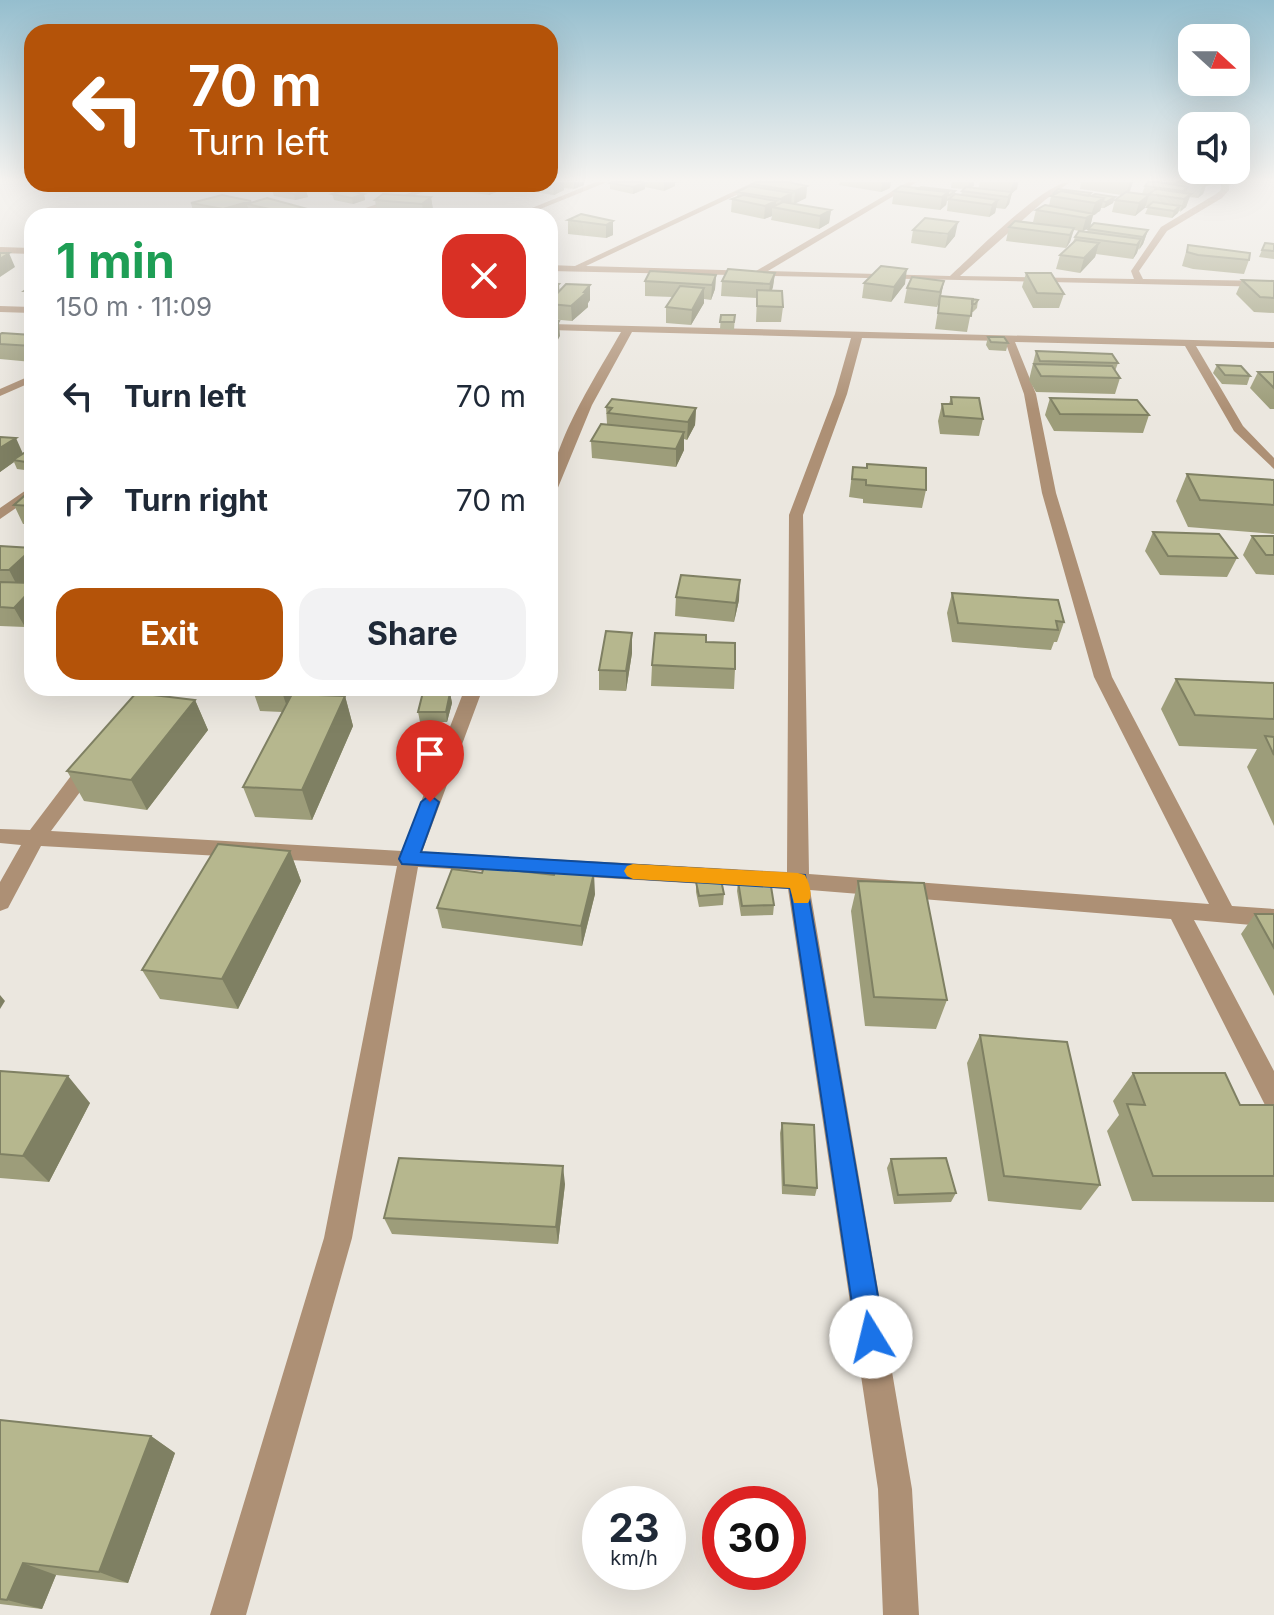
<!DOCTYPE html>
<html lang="en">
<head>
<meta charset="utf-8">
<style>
	body { margin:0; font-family:Inter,sans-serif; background:#f2f2f3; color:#1f2937; height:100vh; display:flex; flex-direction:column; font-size:30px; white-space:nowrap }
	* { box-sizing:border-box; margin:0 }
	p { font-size:26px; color:#747a83 }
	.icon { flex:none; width:44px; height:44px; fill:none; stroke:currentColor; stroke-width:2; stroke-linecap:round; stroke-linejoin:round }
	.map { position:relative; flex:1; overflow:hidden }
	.panel { position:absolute; left:24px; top:208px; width:534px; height:488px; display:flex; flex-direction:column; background:#fff; border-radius:24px; box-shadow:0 8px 32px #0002 }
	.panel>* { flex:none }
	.top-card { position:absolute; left:24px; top:24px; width:534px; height:168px; border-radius:24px; box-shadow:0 8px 32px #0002; background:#b45309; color:#fff; overflow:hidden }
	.needle { width:52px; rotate:111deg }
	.tools { position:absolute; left:1178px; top:24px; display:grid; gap:16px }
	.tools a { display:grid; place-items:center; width:72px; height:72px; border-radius:16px; background:#fff; box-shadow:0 8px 32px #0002; font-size:40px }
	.speed { position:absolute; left:582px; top:1486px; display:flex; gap:16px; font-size:40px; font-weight:700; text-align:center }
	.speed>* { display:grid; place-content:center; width:104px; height:104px; border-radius:50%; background:#fff; box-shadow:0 8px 32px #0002; line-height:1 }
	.speed small { font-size:20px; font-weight:400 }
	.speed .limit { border:12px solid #d22; background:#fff; color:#111 }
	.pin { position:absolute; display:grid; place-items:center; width:68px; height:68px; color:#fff; margin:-82px -34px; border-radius:50% 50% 50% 0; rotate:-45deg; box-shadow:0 0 8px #0007 }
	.pin .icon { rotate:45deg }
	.me { position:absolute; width:88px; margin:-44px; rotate:351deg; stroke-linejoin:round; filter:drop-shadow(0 0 6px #0008) }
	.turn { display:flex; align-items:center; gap:28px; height:168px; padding:0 32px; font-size:36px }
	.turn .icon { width:104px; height:104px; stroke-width:2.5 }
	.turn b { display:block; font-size:56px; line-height:68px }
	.round { display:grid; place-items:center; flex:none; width:84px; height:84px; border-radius:24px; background:#f2f2f3 }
	.overview { display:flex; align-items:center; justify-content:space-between; height:136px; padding:0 32px }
	h1 { font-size:48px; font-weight:700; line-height:60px; color:#1e9e55 }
	.action { display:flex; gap:16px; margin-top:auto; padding:16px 32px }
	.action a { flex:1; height:92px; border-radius:24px; background:#b45309; color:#fff; font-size:32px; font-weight:700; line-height:92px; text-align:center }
	.action a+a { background:#f2f2f3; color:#1f2937 }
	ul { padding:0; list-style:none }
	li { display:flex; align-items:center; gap:24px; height:104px; padding:0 32px }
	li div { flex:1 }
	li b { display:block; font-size:30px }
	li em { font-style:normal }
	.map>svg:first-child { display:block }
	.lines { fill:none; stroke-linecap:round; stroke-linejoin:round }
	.minor { fill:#ad9075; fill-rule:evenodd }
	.wall { fill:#9d9d7a }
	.shaded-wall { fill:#7f8063 }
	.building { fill:#b6b78e; stroke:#7f8063; stroke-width:2 }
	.route { fill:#1a73e8; stroke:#114b97; stroke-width:2 }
	.slow { fill:#f59e0b }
</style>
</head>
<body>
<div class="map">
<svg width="1274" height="1615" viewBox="0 0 1274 1615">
	<rect width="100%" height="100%" fill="#ebe7df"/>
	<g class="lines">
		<path class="minor" d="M596 182H607L523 216H512Z
			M754 182H764L586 266 756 271 908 182H917L768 271 950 276C972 256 1044 182 1070 182L1045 200 960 276 1134 279 1131 271 1161 227 1216 194 1221 190V182H1229V190L1222 198 1167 231 1139 271 1143 279 1274 281V287L550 271V265L575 266Z
			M436 184H447L354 216H342Z
			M0 247 32 248V254L0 253Z
			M0 306 32 307V313L0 312Z
			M550 324 1274 342V348L1196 346 1243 426 1274 458V469L1234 431 1185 346 1015 342 1036 394 1056 493 1112 677 1232 906 1274 909V927L1194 920 1274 1071V1109L1265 1105 1171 919 810 890 912 1489 919 1615H883L878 1489 788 889 418 867 352 1238 246 1615H210L324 1238 397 866 41 846 8 908 0 911V882L21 845 0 843V829L30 830 83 760 90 759 100 765 51 831 402 851 465 688H483L422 852 787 872 789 515 835 394 851 338 632 332 592 405 557 490 550 494C550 445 597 375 621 332L550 330ZM862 338 1005 341 1024 394 1042 493 1094 677 1209 904 809 874 803 515 847 394Z
			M32 375V382L0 396V389Z
			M32 486V497L0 519V508Z
			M139 688H157L134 718H122L119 714Z"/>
	</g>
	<path class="wall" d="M550 182H584V185L574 189 564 188V190L554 195 513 189 512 184H550Z
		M612 182H683L675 183V186L664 191 645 187V189L633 194 610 189V183Z
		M840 182H891L890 188 881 192 839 185Z
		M952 182H974V186L971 187 979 188 980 182H1018L1017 189 1012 193 1009 204 1005 209 996 208 995 213 989 217 947 211 948 201H947L946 205 940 210 892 204 894 191 918 189 955 191V195H961L962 191 964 189 951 188Z
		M1081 182H1133L1129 192 1142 194 1145 186 1148 182H1213L1208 186H1206L1203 194 1198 198 1189 197 1186 207 1178 212 1172 218 1145 214 1148 207 1145 206 1135 216 1112 212 1115 200 1122 195 1080 189Z
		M451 184H498L499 191 489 195 451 190Z
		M752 184 807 186 806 198 794 204 831 210 829 223 819 229 771 220 772 216 764 219 731 212 732 199 737 198V192L751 187Z
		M271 187 306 191 308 197 295 200 274 196Z
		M1091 193 1090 196 1115 197 1113 203 1104 208H1101L1100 211 1093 215 1090 227 1082 231 1087 232 1088 229 1148 230 1143 244 1138 250 1133 259 1096 254 1095 257 1080 273 1056 269 1060 255 1073 242 1075 237 1079 231 1074 230 1070 242 1066 248 1006 241 1009 227 1046 225 1033 222 1036 210 1049 206 1051 196Z
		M332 194H364L365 200 353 204 334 200Z
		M431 197 433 210 425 216 377 212 375 200Z
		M191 203H251L306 216H197L194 215Z
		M568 220 613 221V235L606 238 568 234Z
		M913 230 955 236 945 248 911 243Z
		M1265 243 1274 244V259L1259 257Z
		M1188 245 1249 260 1244 274 1193 269 1182 266Z
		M775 273 772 291 783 307 781 322H756L757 298 721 296 722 281Z
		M1026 273 1064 294 1059 308H1033L1022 287Z
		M716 275 715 289 711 300 704 299V303L691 325 666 323V307L673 297 645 296V281Z
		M1242 280 1274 281V313L1254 312 1236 294Z
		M944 281 941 296 978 300 977 308 973 312H971L967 332 935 329 940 299 937 307 904 303 907 288Z
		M550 283 559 284V291L590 285V300L588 303V307L572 321 550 319Z
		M864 283 905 284 891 302 862 298Z
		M32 285V306H31L24 291Z
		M721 315H735L734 330 720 329Z
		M0 334 32 335V362L0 359Z
		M988 337 1008 343 1006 351 989 350 986 345Z
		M1036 351 1118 363 1115 371 1120 378 1115 394 1036 392 1029 380Z
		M1217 365 1250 376 1247 385 1222 384 1213 373Z
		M1258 372H1274V409H1270L1250 388Z
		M951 397 983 419 979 436 940 434 938 421 942 404H949Z
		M1050 398 1149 415 1143 433 1054 431 1045 415Z
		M606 407 696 408 695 425 687 440 684 439V450L676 467 592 458 591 441 608 425 607 424Z
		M0 437 23 454 32 448V471L17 469 14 462 0 472Z
		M853 467 926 490 922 508 863 503V499L849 497Z
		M1187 474 1274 480V534L1188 527 1176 501Z
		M32 489V524H23L14 505Z
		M1153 532 1237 558 1227 577 1160 575 1145 551Z
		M1252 536H1274V575L1256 574 1243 555Z
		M0 546 32 548V577L26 583 25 627 0 626Z
		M952 593 1064 622 1057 642H1054L1051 650 952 642 947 613Z
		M676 597 739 600 734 622 675 616Z
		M632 633V653L626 691 599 690V670Z
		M706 642 735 669 734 689 651 686 652 665Z
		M1176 679 1274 683V826L1247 767 1257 749 1179 746 1161 709Z
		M302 688 299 694 345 696 353 726 312 820 255 817 243 787 282 712 260 711 253 691Z
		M450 693 452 703 447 722H420L418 712Z
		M195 700 208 730 147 810 84 801 67 771Z
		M290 851 301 881 238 1009 160 999 142 970Z
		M482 873 595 894 582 946 442 928 437 908Z
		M738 881 774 905 773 915 741 916 737 891Z
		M858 881 947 1000 936 1029 865 1026 851 911Z
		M696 882 724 894 723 905 699 907 696 892Z
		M1255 914H1274V996L1241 934Z
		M980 1035 1100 1185 1081 1210 988 1201 967 1063Z
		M0 1071 90 1103 49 1182 0 1178Z
		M1133 1073 1240 1105H1274V1202L1132 1201 1107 1131 1119 1115 1113 1101Z
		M782 1123 817 1188 815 1196 782 1194 780 1133Z
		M891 1159 956 1193 951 1202 894 1204 887 1168Z
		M565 1184 558 1244 392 1234 384 1218Z
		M0 1420 151 1436 175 1453 128 1583 56 1575 42 1609 0 1604Z"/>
	<path class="shaded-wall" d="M564 182V190L554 195 553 183Z
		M574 182H584V185L574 189Z
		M664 182H675V186L664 191Z
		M882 182H891L890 188 881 192Z
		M974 182V186L967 189 969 183Z
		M1013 182H1018L1017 189 1012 193 1009 204 1005 209Z
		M1130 182H1133L1130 191 1125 196Z
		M1207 182 1203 194 1198 198 1202 186Z
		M645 183V189L633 194V187Z
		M488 184H498L499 191 489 195Z
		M807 186 806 198 794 204 795 191Z
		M1188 187 1184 199 1191 194 1186 207 1180 212 1184 199H1181L1183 191Z
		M306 191 308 197 295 200 294 194Z
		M948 192 946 205 940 210 942 197Z
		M792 193 791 206 780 209 781 199Z
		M364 194 365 200 353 204 352 198Z
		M1149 195 1145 208 1135 216 1139 203Z
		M431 197 433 210 424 216 422 204Z
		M1115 197 1113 203 1104 208 1106 202Z
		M1104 198 1100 211 1093 215 1090 227 1082 232 1086 218 1091 215 1095 203Z
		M998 200 995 213 989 217 992 205Z
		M251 201 252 205 247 204 249 215 224 214 223 209Z
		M776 201V208L772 207V216L764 219 765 206Z
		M1180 206 1178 213 1172 218 1174 211Z
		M304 208 306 216H287V213Z
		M831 210 829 223 819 229 820 216Z
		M555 220 556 233 550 236V223Z
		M613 221V235L606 238V225Z
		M958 222 955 236 945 248 948 234Z
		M1074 228 1070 242 1066 248 1070 235Z
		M1148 230 1143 244 1139 250 1143 237Z
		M1141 239 1137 253 1133 259 1137 245Z
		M1099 243 1095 257 1080 273 1084 258Z
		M9 253 15 267 0 277V259Z
		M907 269 905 284 891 302 894 287Z
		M775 273 773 287 768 299 770 284Z
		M716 275 715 289 711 300 712 285Z
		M944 281 941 295 937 307 940 292Z
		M559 284 560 299 551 304 550 292Z
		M590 285V300L588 303V307L572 321 571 306Z
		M704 288V303L691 325 692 310Z
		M559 321 560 336 550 354V336Z
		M696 408 695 425 687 440 688 422Z
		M684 432V450L676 467V449Z
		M16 438 24 456 13 460 14 462 0 472V448Z
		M32 549V577L19 589 9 570Z
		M740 580 739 600 734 622 736 603Z
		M32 589V619L25 627 14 608Z
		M632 633V653L626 691V671Z
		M285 688H302L289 713 282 692Z
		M450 693 452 703 447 722 446 712Z
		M345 696 353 726 312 820 302 790Z
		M195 700 208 730 147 810 131 780Z
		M290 851 301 881 238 1009 222 979Z
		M594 873 595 894 582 946 581 926Z
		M0 995 5 1001 0 1009Z
		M68 1076 90 1103 49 1182 23 1156Z
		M563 1166 565 1184 558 1244 556 1227Z
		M151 1436 175 1453 128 1583 99 1572Z
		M23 1563 56 1575 42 1609 7 1600Z"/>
	<path class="building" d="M612 182H642L645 183 633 187 610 183Z
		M755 182H788L807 186 795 191 752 184Z
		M1148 182H1158L1188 187 1183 191 1145 186Z
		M1176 182H1206L1202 186Z
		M272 184H274L306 191 294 194 272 190 277 189 271 187Z
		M749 186 792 193 781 199 737 192Z
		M901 186 948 192 942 197 894 191Z
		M921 187 955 191 950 195H948V192L918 189Z
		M966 187 1012 192 1008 197 962 191Z
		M1058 189 1091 193 1088 196 1061 191 1053 194Z
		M1156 189 1191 194 1184 199 1149 194Z
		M344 190 364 194 352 198 332 194Z
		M1061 191 1104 198 1095 203 1051 196Z
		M1126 192 1149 195 1139 203 1115 200Z
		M383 194 431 197 422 204 375 200Z
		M955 194 998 200 992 205 949 199Z
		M1095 194 1115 197 1106 202 1103 201 1104 198 1091 196Z
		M222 195 251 201 223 209 191 203Z
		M743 195 776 201 765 206 732 199Z
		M267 198 304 208 287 213 247 204Z
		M783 202 831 210 820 216 772 207Z
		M1153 202 1180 206 1174 211 1147 207Z
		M1045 205 1094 214 1086 218 1036 210Z
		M240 207 277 216H235L220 213Z
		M581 214 613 221 606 225 568 220Z
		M925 218 958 222 948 234 913 230Z
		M1015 221 1074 228 1070 235 1009 227Z
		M1094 223 1148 230 1143 237 1088 229Z
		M1079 231 1141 239 1137 245 1075 237Z
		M1076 240 1099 243 1084 258 1060 255Z
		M1265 243 1274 244V251L1262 250Z
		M1188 245 1250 253 1249 260 1198 255 1187 252Z
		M0 253H9L0 259Z
		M881 266 907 269 894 287 864 283Z
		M728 269 775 273 770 284 722 281Z
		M650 271 716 275 712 285 645 281Z
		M1026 273H1051L1064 294 1037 293Z
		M912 277 944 281 940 292 907 288Z
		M1242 280 1274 281V298L1260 297Z
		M550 283 559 284 550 292Z
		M566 284 590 285 584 292H587L571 306 550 304V301Z
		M32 285V291H24Z
		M680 286 704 288 692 310 666 307Z
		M757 290 782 291 783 307 757 306Z
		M940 296 973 299 971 316 938 313Z
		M972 299 978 300 975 304H972Z
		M721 315H735L734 322H720Z
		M550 320 559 321 550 336Z
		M2 333 32 335V346L0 344V334Z
		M988 337H1004L1008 343 991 342Z
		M1036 351 1112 354 1118 363 1040 361Z
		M1034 364 1112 366 1120 378 1041 376Z
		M1217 365 1241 366 1250 376 1225 375Z
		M1258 372H1274V388Z
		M951 397 979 398 983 419 944 416 942 404H952Z
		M1050 398 1137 400 1149 415 1060 414Z
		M612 399 696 408 688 422 608 413 612 408 606 407Z
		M601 424 684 432 676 449 591 441Z
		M0 437 16 438 0 448Z
		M32 448V463L13 460Z
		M867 464 926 468V490L866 485V480L852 479 853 467 867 468Z
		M1187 474 1274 480V505L1200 500Z
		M32 489V506L14 505Z
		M1153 532 1219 534 1237 558 1168 556Z
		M1252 536H1274V555H1266Z
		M0 546 32 548V549L9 570H0Z
		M681 575 740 580 736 603 676 597Z
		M0 582 32 583V589L14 608 0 607Z
		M952 593 1058 600 1064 622 1056 621 1058 630 958 623Z
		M606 631 632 633 626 671 599 670Z
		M655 633 706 635V642L735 643V669L652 665Z
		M1176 679 1274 683V719L1195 715Z
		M255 688H285L282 692 253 691Z
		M423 692 450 693 446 712H418Z
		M136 693 195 700 131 780 67 771Z
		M292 694 345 696 302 790 243 787Z
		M1265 736 1274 737V755Z
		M218 844 290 851 222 979 142 970Z
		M484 867 554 875 556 868 594 873 581 926 437 908 452 869 482 873Z
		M721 880 724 894 699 896 696 882Z
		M770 880 774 905 742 906 738 881Z
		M858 881 924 883 947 1000 874 997Z
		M1255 914H1274V948Z
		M980 1035 1067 1042 1100 1185 1004 1176Z
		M0 1071 68 1076 23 1156 0 1154Z
		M1133 1073H1225L1240 1105H1274V1176H1153L1127 1104 1145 1105Z
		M782 1123 814 1125 817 1188 784 1185Z
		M399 1158 563 1166 556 1227 384 1218Z
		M946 1158 956 1193 898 1195 891 1159Z
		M0 1420 151 1436 99 1572 23 1563 7 1600 0 1599Z"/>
	<linearGradient id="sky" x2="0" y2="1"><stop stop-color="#95bece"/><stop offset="0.44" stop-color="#f6f4f1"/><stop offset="1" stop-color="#f6f4f1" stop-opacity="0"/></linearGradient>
	<rect width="1274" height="409" fill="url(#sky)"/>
	<path class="route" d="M430 795 439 802 421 852 805 875 885 1337 881 1347 871 1351 861 1347 857 1337 790 888 402 864 399 859 421 802Z"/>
	<path class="slow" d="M633 864 798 873 805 875C810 884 813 895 808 903H794L790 888 633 879 627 876 624 871 627 866Z"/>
</svg>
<div class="tools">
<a><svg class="needle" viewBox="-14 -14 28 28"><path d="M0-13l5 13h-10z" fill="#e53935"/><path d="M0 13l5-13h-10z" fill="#747a83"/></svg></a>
<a><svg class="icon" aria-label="sound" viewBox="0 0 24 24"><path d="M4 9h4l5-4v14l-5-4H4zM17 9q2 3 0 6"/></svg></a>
</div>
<div class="speed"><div>23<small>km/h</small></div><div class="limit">30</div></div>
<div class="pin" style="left:430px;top:802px;background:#d93025"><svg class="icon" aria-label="arrive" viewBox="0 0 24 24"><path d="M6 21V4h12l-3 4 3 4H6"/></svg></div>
<svg class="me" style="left:871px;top:1337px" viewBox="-20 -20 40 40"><circle r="19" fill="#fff"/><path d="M0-13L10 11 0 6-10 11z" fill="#1a73e8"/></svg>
<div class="top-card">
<div class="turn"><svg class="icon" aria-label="left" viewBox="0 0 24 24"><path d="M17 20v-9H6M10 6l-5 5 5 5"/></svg><div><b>70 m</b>Turn left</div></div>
</div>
<section class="panel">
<div class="overview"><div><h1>1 min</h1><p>150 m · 11:09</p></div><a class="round" style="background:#d93025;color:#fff"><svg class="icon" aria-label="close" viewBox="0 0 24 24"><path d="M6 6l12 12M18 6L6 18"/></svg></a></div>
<ul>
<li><svg class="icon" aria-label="left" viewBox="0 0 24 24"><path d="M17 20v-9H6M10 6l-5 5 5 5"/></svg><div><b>Turn left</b></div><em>70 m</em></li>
<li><svg class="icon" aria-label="right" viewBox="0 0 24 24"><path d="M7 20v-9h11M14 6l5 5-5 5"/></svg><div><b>Turn right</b></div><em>70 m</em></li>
</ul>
<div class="action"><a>Exit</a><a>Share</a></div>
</section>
</div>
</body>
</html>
